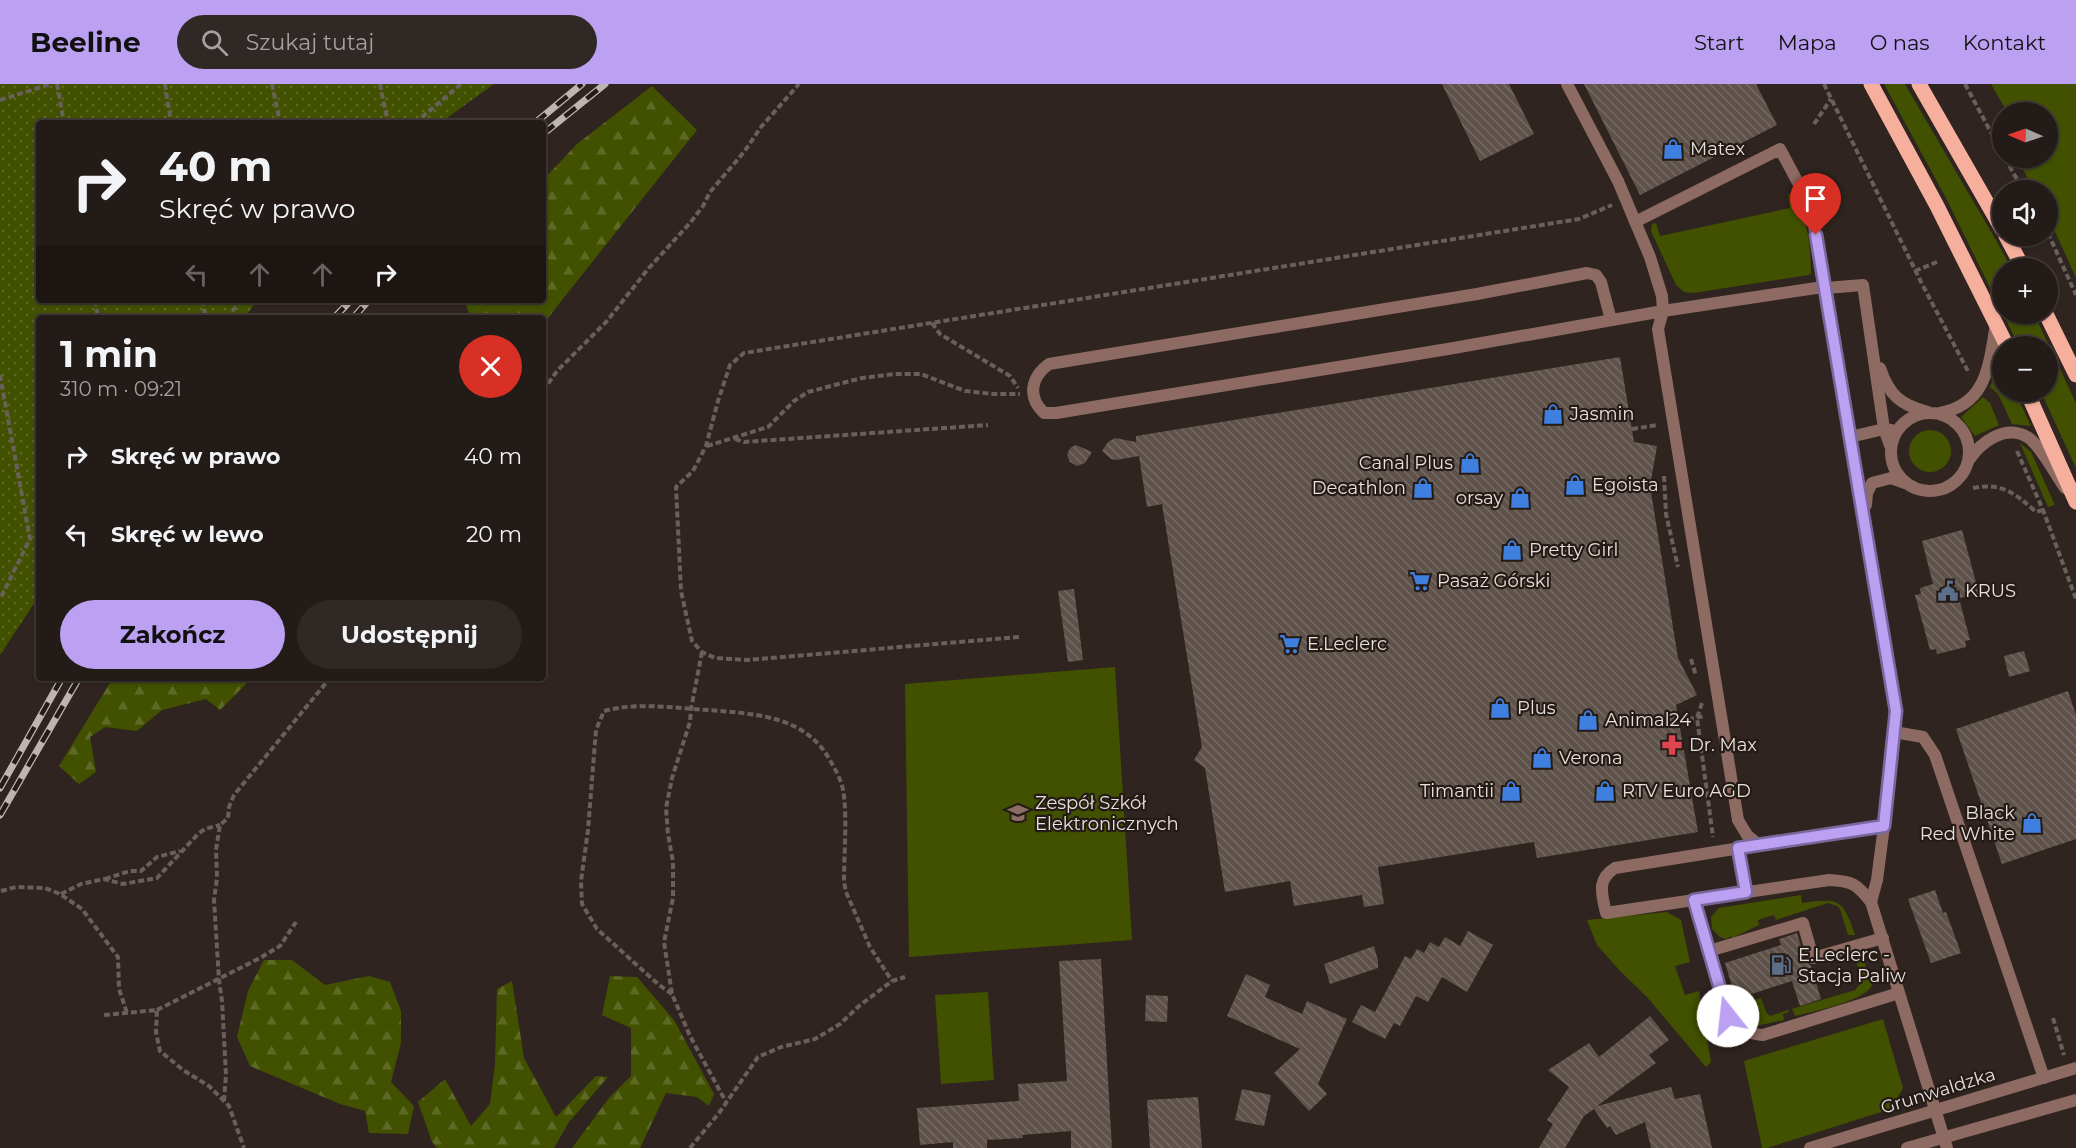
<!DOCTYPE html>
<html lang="pl">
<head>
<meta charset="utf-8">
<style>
	body { margin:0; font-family:Montserrat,sans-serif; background:#2f2824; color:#f1f3f6; height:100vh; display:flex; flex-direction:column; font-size:22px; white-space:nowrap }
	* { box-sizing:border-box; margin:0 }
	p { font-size:20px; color:#a3a1a1 }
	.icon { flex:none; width:33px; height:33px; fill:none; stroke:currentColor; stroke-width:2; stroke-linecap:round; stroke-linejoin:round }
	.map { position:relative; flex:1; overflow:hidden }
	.side { position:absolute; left:36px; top:231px; width:510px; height:366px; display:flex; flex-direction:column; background:#231b17; border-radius:6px; box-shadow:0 2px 4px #0004,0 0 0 2px #403936 }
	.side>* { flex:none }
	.top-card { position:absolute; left:36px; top:36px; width:510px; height:183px; border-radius:6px; box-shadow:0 2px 4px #0004,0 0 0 2px #403936; background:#231b17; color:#f1f3f6; overflow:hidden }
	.needle { width:39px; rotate:272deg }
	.fabs { position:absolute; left:1992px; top:18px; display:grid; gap:12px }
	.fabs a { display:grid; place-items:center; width:66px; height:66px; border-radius:50%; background:#231b17; box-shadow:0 2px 4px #0004,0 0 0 2px #403936; font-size:30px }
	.pin { position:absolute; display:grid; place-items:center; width:51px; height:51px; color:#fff; margin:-62px -26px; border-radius:50% 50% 50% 0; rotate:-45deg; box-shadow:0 0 6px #0007 }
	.pin .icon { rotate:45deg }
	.me { position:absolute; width:66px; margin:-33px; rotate:344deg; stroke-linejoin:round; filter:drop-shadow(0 0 4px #0008) }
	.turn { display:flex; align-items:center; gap:21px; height:126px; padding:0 24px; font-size:27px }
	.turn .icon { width:78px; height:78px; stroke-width:2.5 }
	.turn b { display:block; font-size:42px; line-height:51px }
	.lanes { display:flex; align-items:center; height:57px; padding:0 24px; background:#0003; justify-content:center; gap:30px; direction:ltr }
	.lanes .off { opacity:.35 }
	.round { display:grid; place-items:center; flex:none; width:63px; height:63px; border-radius:32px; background:#2f2824 }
	.summary { display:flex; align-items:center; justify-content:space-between; height:102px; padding:0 24px }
	h1 { font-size:36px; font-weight:700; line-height:45px }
	.primary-button { display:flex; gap:12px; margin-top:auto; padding:12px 24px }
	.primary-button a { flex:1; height:69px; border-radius:36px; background:#bca0f2; color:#111; font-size:24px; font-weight:700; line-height:69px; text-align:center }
	.primary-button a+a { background:#2f2824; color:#f1f3f6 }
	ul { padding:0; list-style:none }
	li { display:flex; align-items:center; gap:18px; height:78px; padding:0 24px }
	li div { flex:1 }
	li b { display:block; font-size:22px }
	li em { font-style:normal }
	header { display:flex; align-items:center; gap:36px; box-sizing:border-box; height:84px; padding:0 30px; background:#bca0f2; color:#111 }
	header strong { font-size:28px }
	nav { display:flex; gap:33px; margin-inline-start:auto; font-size:21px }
	.search { width:420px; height:54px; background:#2f2824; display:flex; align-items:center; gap:15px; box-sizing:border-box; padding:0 21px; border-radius:33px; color:#a3a1a1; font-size:22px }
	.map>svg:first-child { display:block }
	.green { fill:#415100 }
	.forest { fill:url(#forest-firs) }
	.garden { fill:url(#garden-dots) }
	.building { fill:url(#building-back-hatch) }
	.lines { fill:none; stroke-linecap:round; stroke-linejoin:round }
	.path { stroke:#6a605b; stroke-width:4; stroke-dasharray:6 3; stroke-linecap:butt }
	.service { stroke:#8d6b62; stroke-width:12 }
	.tertiary { stroke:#8d6b62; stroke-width:12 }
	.primary { stroke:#f5af9c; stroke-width:15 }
	.rail-casing { stroke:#bdb5b1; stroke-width:7 }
	.rail { stroke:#251b16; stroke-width:4.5; stroke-dasharray:14; stroke-linecap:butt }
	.route-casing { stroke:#7a689d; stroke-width:15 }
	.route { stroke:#bca0f2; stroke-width:10 }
	.labels { text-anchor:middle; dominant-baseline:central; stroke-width:4.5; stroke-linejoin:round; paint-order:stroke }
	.poi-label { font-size:18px; fill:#e7e0dc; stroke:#251b16; text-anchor:start }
	.street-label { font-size:18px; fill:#e7e0dc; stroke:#251b16 }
</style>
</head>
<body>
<header>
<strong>Beeline</strong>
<div class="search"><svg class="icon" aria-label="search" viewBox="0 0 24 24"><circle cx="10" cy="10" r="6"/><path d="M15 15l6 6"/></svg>Szukaj tutaj</div>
<nav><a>Start</a><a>Mapa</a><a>O nas</a><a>Kontakt</a></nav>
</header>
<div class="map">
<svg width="2076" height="1064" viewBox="0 0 2076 1064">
	<defs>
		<pattern id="forest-firs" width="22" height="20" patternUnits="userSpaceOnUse" patternTransform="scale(1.5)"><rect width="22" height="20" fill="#415100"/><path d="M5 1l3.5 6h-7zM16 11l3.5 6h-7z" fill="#5c6a25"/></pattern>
		<pattern id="garden-dots" width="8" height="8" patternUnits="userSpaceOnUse" patternTransform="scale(1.5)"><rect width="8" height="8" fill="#415100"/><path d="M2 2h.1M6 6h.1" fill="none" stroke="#5c6a25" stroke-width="1.8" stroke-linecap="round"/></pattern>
		<pattern id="building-back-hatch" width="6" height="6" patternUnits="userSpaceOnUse" patternTransform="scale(1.5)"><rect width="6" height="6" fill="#5e524b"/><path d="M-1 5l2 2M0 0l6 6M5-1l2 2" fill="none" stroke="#756b64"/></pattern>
	</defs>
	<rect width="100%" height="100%" fill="#2f241f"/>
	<path class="green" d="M1884 0H1905L1997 158 2011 184H2002V228L1947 116Z
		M1991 0H2076V194L2048 132V106H2034L2017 74H2048V28H2007Z
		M1788 110 1795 112C1807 128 1811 168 1811 189L1809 191 1693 209 1684 208 1676 201 1651 147 1652 140 1656 139 1660 152 1790 124Z
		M2003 230H2034L2076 319V384L2041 308H2048V262H2019Z
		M2000 277 2002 282V308H2015L2031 342 2012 340 1998 310 1990 303Z
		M1983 313 1990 319 1999 341 1975 352 1961 333Z
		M1909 367a21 21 0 1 1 42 0a21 21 0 1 1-42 0Z
		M2020 359 2031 368 2055 421 2048 423Z
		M1115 583 1132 856 909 873 905 600Z
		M1801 811 1802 819C1839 814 1843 815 1855 851H1848L1840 825 1837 822 1828 819 1776 836 1774 831 1758 836 1759 841 1732 854 1731 852 1726 855 1720 853 1712 845 1711 833 1719 824Z
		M1667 828 1681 836 1690 878 1675 882 1685 911 1699 907 1711 978 1706 983 1647 913 1620 887 1597 861 1587 836Z
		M1858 871H1862L1872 901C1866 917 1811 928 1795 932L1792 925 1855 906C1865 897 1859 886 1855 875Z
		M988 908 994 996 941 1000 935 911Z
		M1761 914 1766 928 1770 932 1788 926 1789 928 1783 930 1784 936 1756 942 1740 936 1741 931 1754 928 1751 917Z
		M1883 935 1903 1004 1891 1025 1767 1064H1762L1744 977Z"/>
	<path class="forest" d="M652 2 697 46 543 240V234H471L464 216H543V96L577 60Z
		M113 594H252L220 626 206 615 162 626 137 647 105 643 90 653 96 688 79 700 59 682Z
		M264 876H292L325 901 369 892 390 898 401 927V959L391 998 414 1022 408 1050 369 1049 365 1027 340 1020 250 982 237 953 248 907Z
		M610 892 637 893 674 936 714 1010 709 1022 697 1013 666 1009 640 1064H572L609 1014 631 992V944L602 931Z
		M512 897 524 974 556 1033 596 992 608 993 569 1038 554 1064H437L432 1058 418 1018 445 995 471 1042 490 1020 495 980 497 905Z"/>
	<path class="garden" d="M0 0H494L440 39H39V216H258L244 234H39V512L0 571Z"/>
	<path class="building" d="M1442 0H1509L1534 50 1480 77Z
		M1584 0H1756L1777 41 1640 111Z
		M1620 273 1634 358 1657 362 1650 402 1678 574 1697 611 1676 621 1698 748 1537 774 1534 758 1378 783 1384 820 1364 823 1362 811 1294 822 1290 797 1225 808 1205 684 1194 676 1202 663 1162 420 1147 423 1139 372 1116 376 1111 375 1102 367 1108 358 1115 354 1136 358V352Z
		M1076 361 1092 368 1085 379 1077 382 1070 378 1067 371 1070 364Z
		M1962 446 1979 510 1959 514 1970 556 1965 557 1966 563 1937 570 1936 565 1930 566 1915 511 1921 510 1920 504 1933 500 1922 457Z
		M1074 505 1083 576 1068 578 1058 507Z
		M2024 567 2030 587 2009 593 2004 572Z
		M2068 607 2076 631V755L2002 780 1956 645Z
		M1935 806 1943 829 1946 828 1961 869 1931 879 1908 815Z
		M1468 847 1493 861 1467 908 1442 893 1428 918 1416 912 1400 942 1394 939 1385 955 1352 938 1361 921 1375 928 1405 872 1411 875 1417 865 1424 869 1430 858 1439 863 1445 853 1460 862Z
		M1797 849 1805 876 1811 882 1821 915 1800 922 1792 897 1736 915 1725 879 1781 861 1779 855Z
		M1374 862 1378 877V884L1330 900 1324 880Z
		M1101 875 1112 1064H1071V1047L1022 1051 1023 1054 987 1056V1064H953V1058L920 1061 917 1024 1019 1017 1018 1000 1067 997 1059 877Z
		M1246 890 1270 901 1265 913 1302 930 1307 917 1347 935 1318 1000 1327 1010 1309 1027 1274 989 1300 965 1227 932Z
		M1146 911 1168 912 1167 938 1145 937Z
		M1650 932 1669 956 1649 971 1656 979 1597 1022 1671 1003 1675 1015 1700 1010 1712 1064H1651L1645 1038 1616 1051 1610 1042 1607 1044 1594 1025 1584 1032 1565 1064H1539L1553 1040 1547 1036 1569 1003 1548 986 1589 959 1599 973Z
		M1242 1005 1271 1011 1264 1042 1235 1036Z
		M1198 1013 1202 1064H1150L1147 1016Z"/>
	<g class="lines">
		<path class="path" d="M57 0 64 39
			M165 0 171 39
			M272 0 280 39
			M380 0 388 39
			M1824 0 1921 198 1969 289
			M1965 0 2002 69
			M0 16 51 0
			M415 39 461 0
			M1814 40 1831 15
			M2005 74 2023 106
			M2048 149 2076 211
			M1915 187 1937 178
			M95 216 98 234
			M202 216 206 234
			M226 234 242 216
			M932 239 940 250 1010 292 1018 304
			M0 291 30 455 0 515
			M543 307 557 287 607 237 648 185 690 139 703 122 710 108 744 68 761 43 799 0
			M1632 345 1658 341
			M735 355 744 358 988 341
			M707 362 768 343 794 317 808 308 862 294 895 290H921L965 307 993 310H1020
			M2017 367 2043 426 2076 515
			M1664 392 1666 430 1678 483
			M1973 404C2002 398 2016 410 2036 428L2043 426
			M1019 553 747 576 715 574 702 568 692 557 681 507 676 403 693 387 706 362 718 317 730 281 744 269 1579 135 1612 121
			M702 568 691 625 690 638 672 694 666 724 668 750 673 778V814L664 858 672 910 690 952 726 1018
			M1691 575 1696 592
			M1702 619 1697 634 1713 753
			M1679 637 1705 632
			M105 795 130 787H141L157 773 180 767
			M1 807 16 803 45 804 60 810 82 825 118 873 119 905 127 929
			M61 810 81 800 104 795 123 800 157 794 198 750 205 745 220 741
			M672 910 659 901 597 845 582 820 581 797 588 746 596 646 604 627C636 618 674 624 708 626 755 630 806 631 831 678 837 688 843 700 844 712 847 740 844 770 844 798L846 808 870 863 892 897
			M157 926 260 874 280 862 296 838
			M104 931 157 926 156 948 160 967 183 986 209 1002 229 1022 244 1064
			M2053 934 2064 971
			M224 1017 226 991 222 917 219 896 214 816 217 794 216 766 220 741 228 734 229 723 234 711 330 594
			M690 1064 719 1029 758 973 781 963 815 955 840 940 859 922 892 897 905 893"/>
		<path class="service" d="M1567 0 1618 97 1650 173 1662 212 1663 227 1658 245 1738 736 1747 751 1759 761 1884 742 1896 627 1826 204H1816L1663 227 1448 265 1056 329H1044C1027 313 1031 293 1049 280L1477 210 1587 189 1596 191 1601 198 1611 236
			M1635 138 1780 65 1810 121 1826 204 1863 201 1884 345 1891 364
			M1880 284C1889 311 1900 321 1928 328
			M1891 368a39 39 0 1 1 78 0a39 39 0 1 1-78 0Z
			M1940 329C1988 320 1989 279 1996 240
			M1850 353 1884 345 1891 346
			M1969 376C1981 358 2006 339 2029 354 2042 364 2055 390 2065 404
			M1866 421 1867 409 1872 399 1891 394 1905 399
			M1894 648 1923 653 1935 671 2044 994
			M1884 742 1877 796 1871 818 1947 1064
			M1759 761 1615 784C1596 796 1602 810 1606 829L1829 796C1852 797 1857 800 1871 818
			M1738 764 1746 808
			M1694 816 1709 867 1803 839 1813 874 1883 854
			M1709 867C1714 884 1720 916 1728 931 1734 944 1750 950 1763 951L1899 909"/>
		<path class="tertiary" d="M1810 1064 2076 984
			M1907 1064 2076 1016"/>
		<path class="primary" d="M1871 0 1937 122 2007 262
			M1919 0 2002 145
			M2006 152 2023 184
			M2046 230 2076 291
			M2027 308 2076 418"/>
		<g class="rail-casing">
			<path id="rail" d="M535 39 582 0
				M543 50 605 0
				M334 234 351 216
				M353 234 369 216
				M0 704 62 594
				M0 731 79 594"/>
		</g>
		<use href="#rail" class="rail"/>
	</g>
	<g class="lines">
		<g class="route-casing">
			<path id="route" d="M1728 932 1694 816 1746 808 1738 764 1884 742 1896 627 1816 151"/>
		</g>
		<use href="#route" class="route"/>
	</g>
	<defs>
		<g id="shop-bare" transform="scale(1.62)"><path d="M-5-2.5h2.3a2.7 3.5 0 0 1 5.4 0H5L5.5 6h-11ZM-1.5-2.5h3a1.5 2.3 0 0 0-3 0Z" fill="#3f7fe0" stroke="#251b16" stroke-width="2.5" paint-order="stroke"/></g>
		<g id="supermarket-bare" transform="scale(1.62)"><path d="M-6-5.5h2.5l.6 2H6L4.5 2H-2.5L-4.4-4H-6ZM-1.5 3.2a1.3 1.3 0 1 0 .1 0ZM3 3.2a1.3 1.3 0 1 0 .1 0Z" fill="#3f7fe0" stroke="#251b16" stroke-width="2.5" paint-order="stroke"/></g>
		<g id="civic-bare" transform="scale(1.62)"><path d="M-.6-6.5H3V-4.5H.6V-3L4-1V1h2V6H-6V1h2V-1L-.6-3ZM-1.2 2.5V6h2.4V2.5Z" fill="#5c6f8a" stroke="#251b16" stroke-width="2.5" paint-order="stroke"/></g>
		<g id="pharmacy-bare" transform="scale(1.62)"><path d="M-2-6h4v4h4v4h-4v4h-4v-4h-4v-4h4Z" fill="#e0444e" stroke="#251b16" stroke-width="2.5" paint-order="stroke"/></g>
		<g id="school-bare" transform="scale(1.62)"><path d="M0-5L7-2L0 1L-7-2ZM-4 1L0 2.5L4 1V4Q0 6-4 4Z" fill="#8d6e63" stroke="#251b16" stroke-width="2.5" paint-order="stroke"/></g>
		<g id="fuel-bare" transform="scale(1.62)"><path d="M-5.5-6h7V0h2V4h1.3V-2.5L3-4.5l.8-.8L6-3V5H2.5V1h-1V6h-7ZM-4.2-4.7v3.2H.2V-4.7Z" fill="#5c6f8a" stroke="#251b16" stroke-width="2.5" paint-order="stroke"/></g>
	</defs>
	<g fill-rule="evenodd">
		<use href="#shop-bare" x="1673" y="65"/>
		<use href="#shop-bare" x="1553" y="330"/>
		<use href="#shop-bare" x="1470" y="379"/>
		<use href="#shop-bare" x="1575" y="401"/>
		<use href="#shop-bare" x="1423" y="404"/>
		<use href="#shop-bare" x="1520" y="414"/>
		<use href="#shop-bare" x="1512" y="466"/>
		<use href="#supermarket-bare" x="1420" y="497"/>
		<use href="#civic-bare" x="1948" y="507"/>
		<use href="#supermarket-bare" x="1290" y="560"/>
		<use href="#shop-bare" x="1500" y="624"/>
		<use href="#shop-bare" x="1588" y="636"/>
		<use href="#pharmacy-bare" x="1672" y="661"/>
		<use href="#shop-bare" x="1542" y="674"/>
		<use href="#shop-bare" x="1511" y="707"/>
		<use href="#shop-bare" x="1605" y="707"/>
		<use href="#school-bare" x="1018" y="729"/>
		<use href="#shop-bare" x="2032" y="739"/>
		<use href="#fuel-bare" x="1781" y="881"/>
	</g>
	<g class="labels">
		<g class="poi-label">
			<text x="1690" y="65">Matex</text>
			<text x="1570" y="330">Jasmin</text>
			<text x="1453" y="379" text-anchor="end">Canal Plus</text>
			<text x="1592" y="401">Egoista</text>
			<text x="1406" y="404" text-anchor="end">Decathlon</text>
			<text x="1503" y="414" text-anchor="end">orsay</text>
			<text x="1529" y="466">Pretty Girl</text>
			<text x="1437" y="497">Pasaż Górski</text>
			<text x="1965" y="507">KRUS</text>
			<text x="1307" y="560">E.Leclerc</text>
			<text x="1517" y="624">Plus</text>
			<text x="1605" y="636">Animal24</text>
			<text x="1689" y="661">Dr. Max</text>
			<text x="1559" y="674">Verona</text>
			<text x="1494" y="707" text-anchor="end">Timantii</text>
			<text x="1622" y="707">RTV Euro AGD</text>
			<text x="1035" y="719">Zespół Szkół<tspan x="1035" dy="21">Elektronicznych</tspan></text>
			<text x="2015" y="729" text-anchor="end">Black<tspan x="2015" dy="21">Red White</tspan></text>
			<text x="1798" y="871">E.Leclerc -<tspan x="1798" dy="21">Stacja Paliw</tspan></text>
		</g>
		<g class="street-label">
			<text transform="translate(1938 1007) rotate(-17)">Grunwaldzka</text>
		</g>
	</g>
</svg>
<div class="fabs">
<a><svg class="needle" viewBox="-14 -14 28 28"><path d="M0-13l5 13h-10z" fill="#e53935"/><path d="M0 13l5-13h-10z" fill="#a3a1a1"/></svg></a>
<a><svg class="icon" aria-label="sound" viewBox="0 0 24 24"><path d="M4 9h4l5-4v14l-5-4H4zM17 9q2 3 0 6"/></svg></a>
<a>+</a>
<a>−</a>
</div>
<div class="pin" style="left:1816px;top:151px;background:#d93025"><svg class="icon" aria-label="arrive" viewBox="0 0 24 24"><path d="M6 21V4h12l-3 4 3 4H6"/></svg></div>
<svg class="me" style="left:1728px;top:932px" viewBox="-20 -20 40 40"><circle r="19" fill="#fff"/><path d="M0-13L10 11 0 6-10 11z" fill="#bca0f2"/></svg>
<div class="top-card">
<div class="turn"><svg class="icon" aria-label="right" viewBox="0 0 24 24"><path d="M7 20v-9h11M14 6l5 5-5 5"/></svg><div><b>40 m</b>Skręć w prawo</div></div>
<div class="lanes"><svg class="icon off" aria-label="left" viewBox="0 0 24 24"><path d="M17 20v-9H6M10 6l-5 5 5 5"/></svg><svg class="icon off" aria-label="ahead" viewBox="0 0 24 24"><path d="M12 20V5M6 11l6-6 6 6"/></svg><svg class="icon off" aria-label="ahead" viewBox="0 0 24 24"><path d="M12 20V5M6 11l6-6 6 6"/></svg><svg class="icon" aria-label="right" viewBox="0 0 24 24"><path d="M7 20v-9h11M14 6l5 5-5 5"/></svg></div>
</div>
<section class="side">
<div class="summary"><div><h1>1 min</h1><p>310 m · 09:21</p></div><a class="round" style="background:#d93025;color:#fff"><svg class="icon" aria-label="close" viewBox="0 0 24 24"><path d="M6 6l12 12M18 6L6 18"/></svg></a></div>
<ul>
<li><svg class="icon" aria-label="right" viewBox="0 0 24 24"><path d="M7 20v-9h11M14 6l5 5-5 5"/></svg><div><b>Skręć w prawo</b></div><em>40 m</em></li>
<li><svg class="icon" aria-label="left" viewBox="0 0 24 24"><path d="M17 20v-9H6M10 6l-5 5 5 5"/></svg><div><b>Skręć w lewo</b></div><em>20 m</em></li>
</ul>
<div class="primary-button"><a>Zakończ</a><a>Udostępnij</a></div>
</section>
</div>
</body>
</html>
